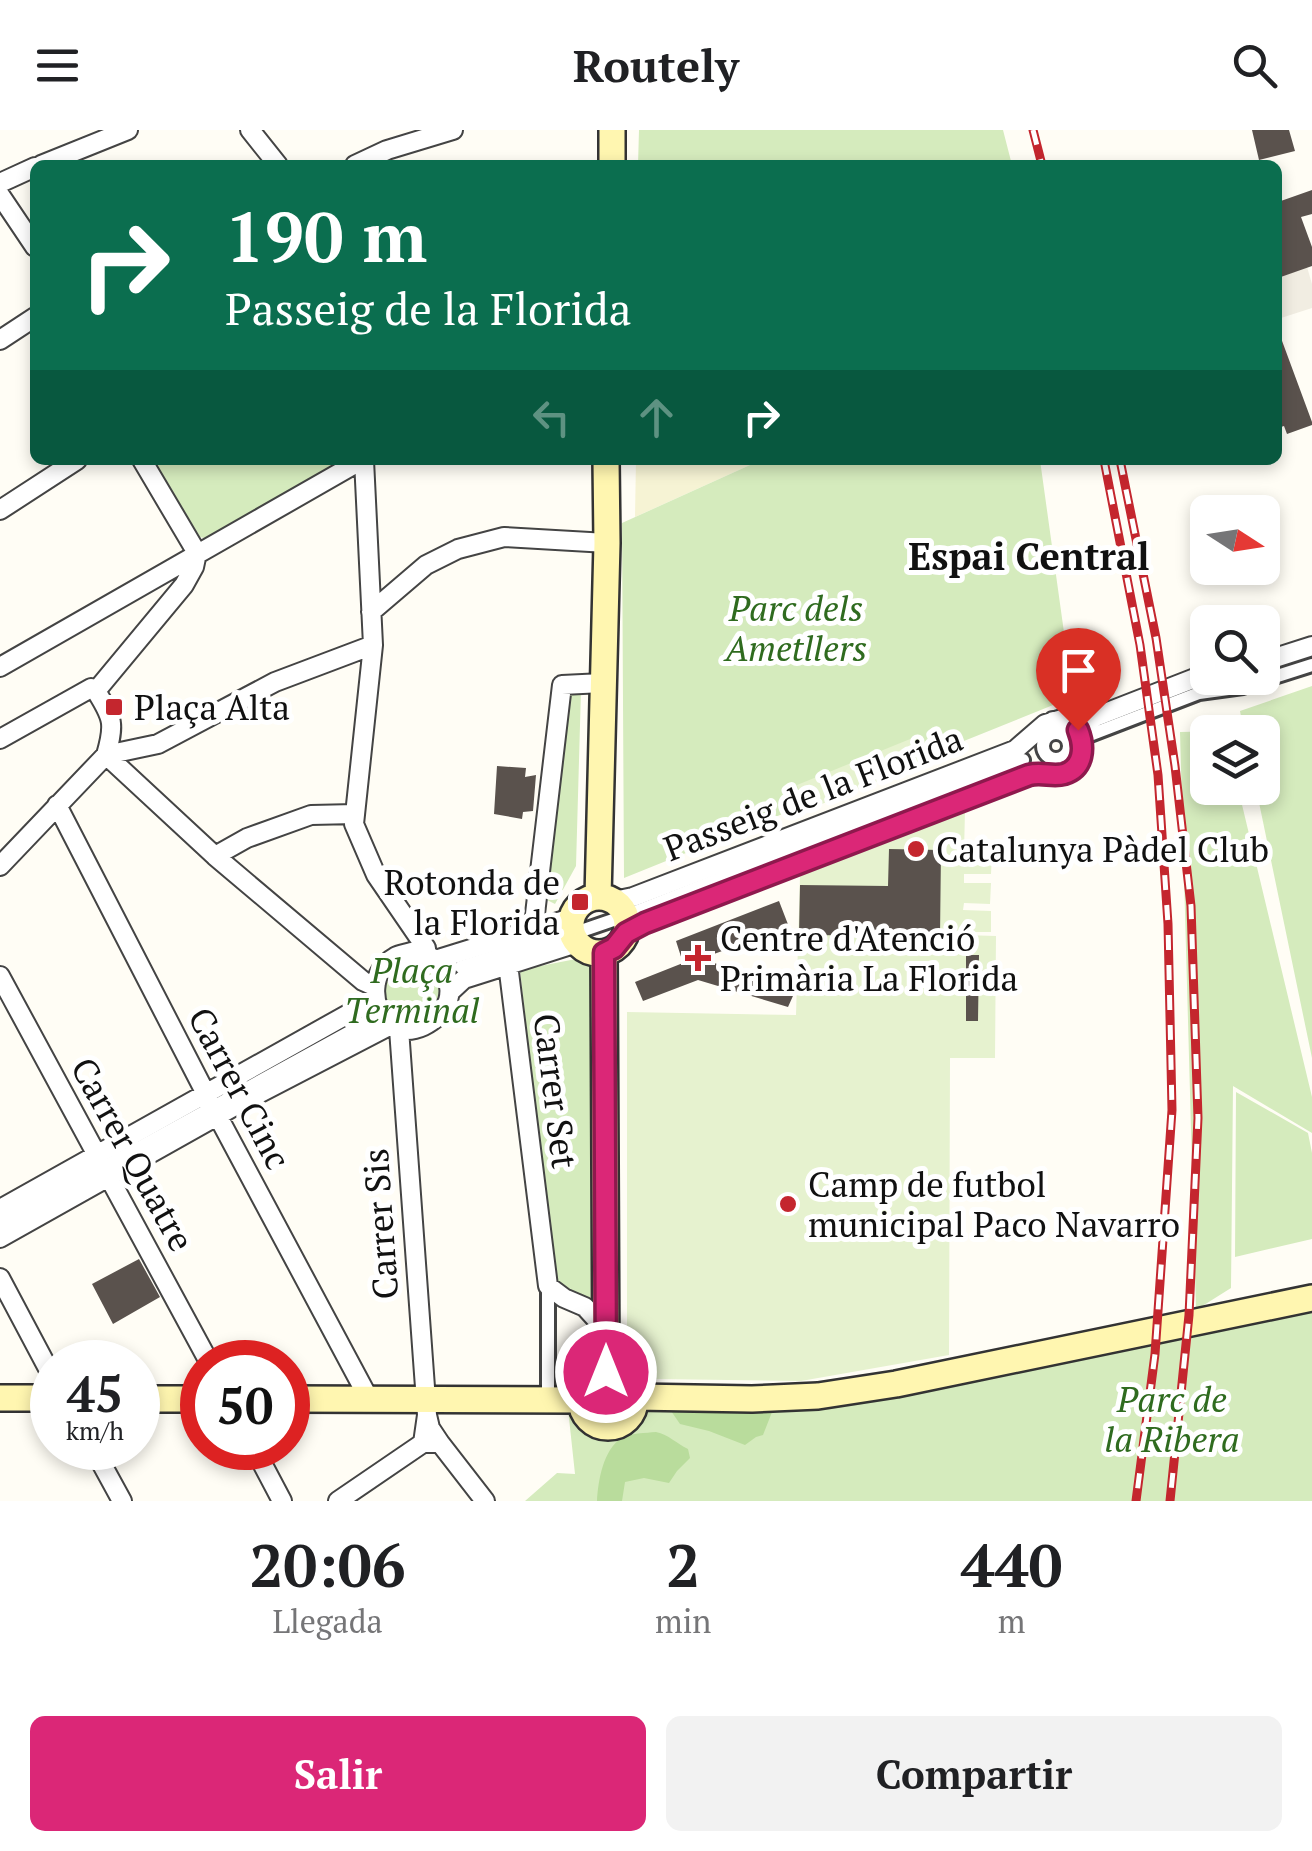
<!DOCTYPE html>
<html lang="es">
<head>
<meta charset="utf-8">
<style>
	body { margin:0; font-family:"PT Serif",serif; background:#f2f2f2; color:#202124; height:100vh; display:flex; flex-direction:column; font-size:38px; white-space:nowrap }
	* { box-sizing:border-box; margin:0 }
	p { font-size:32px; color:#757577 }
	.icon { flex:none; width:55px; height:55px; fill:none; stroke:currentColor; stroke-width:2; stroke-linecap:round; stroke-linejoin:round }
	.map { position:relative; height:1371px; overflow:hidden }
	.panel { display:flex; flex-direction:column; background:#fff; flex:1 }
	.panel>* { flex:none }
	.guide { position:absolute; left:30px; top:30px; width:1252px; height:305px; border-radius:15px; box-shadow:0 5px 15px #0003; background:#0b6e4f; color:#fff; overflow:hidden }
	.needle { width:65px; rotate:102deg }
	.controls { position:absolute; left:1190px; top:365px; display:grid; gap:20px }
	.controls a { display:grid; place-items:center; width:90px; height:90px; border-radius:15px; background:#fff; box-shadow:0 5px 15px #0003; font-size:50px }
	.speed { position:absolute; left:30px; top:1210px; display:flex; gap:20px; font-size:50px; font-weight:700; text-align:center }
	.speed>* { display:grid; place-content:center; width:130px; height:130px; border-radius:50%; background:#fff; box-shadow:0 5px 15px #0003; line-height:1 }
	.speed small { font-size:25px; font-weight:400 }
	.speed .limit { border:15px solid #d22; background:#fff; color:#111 }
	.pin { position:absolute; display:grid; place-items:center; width:85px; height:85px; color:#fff; margin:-102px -42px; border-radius:50% 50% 50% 0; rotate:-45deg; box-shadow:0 0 10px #0007 }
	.pin .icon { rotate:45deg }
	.me { position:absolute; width:110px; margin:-55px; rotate:0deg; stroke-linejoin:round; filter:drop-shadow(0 0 8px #0008) }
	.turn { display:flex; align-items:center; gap:35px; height:210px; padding:0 30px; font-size:45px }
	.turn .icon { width:130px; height:130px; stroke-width:2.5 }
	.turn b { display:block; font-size:70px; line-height:85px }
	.lanes { display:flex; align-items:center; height:95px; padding:0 30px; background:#0003; justify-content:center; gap:50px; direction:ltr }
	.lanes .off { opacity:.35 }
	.eta { display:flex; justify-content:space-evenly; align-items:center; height:170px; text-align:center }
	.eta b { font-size:60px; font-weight:600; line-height:70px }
	.action { display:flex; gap:20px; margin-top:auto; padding:20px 30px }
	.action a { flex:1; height:115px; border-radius:15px; background:#db2777; color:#fff; font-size:40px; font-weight:600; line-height:115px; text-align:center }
	.action a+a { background:#f2f2f2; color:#202124 }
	header { display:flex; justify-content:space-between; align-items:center; height:130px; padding:0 30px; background:#fff; font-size:45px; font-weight:600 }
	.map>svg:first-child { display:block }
	.farmland { fill:#f6f3d4 }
	.green { fill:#d5ebbd }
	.forest { fill:#b9dc9c }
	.pitch { fill:#e6f2cf }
	.plaza { fill:#f1ede2 }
	.building { fill:#5a524d }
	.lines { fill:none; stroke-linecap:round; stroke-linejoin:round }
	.pedestrian-casing { stroke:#444; stroke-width:18 }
	.minor-casing { stroke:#444; stroke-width:22 }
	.secondary-casing { stroke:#333; stroke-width:30 }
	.pedestrian { stroke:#fff; stroke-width:12 }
	.minor { stroke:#fff; stroke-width:18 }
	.secondary { stroke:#fff6b0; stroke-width:25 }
	.rail-casing { stroke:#c4262e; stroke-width:9 }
	.rail { stroke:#fff; stroke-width:5; stroke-dasharray:15; stroke-linecap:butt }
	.route-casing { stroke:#8e194d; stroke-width:25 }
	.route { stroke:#db2777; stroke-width:18 }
	.poi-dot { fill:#c4262e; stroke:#fff; stroke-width:4 }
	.labels { text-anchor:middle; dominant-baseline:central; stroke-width:10; stroke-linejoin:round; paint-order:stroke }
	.park-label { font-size:35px; font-style:italic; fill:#2f6b1f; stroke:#fff }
	.poi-label { font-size:35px; fill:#111; stroke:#fff; text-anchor:start }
	.street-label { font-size:35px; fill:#111; stroke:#fff }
	.neighbourhood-label { font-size:38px; font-weight:bold; fill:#111; stroke:#fff }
</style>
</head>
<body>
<header><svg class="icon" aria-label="menu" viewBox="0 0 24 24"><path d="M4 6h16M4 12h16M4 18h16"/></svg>Routely<svg class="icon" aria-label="search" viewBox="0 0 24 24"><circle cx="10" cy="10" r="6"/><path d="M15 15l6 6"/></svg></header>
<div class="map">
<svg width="1312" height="1371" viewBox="0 0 1312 1371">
	<rect width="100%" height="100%" fill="#fffdf5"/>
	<path class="farmland" d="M636 330H761L635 387Z"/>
	<path class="green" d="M639 0H1003L1012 35H638Z
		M154 330H348L212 410 200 407Z
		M761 330H1040L1073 567 624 748 622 393Z
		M1312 556V928L1256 658H1262V602H1244L1240 581Z
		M566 560H581L576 736 555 774 547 770 548 759 544 753Z
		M1225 601 1208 602V658H1238L1312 967V1003L1233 956 1231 1158 1196 1180 1180 602Z
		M394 827 435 830 446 877 413 899 383 884 380 841Z
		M586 827 594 835 593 1175 554 1149 520 840Z
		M1236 962 1308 1003 1312 1023V1109L1235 1127Z
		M1312 1179V1371H525L557 1343 575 1344 568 1279 785 1277Z"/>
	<path class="forest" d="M774 1277 763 1305 756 1307 745 1315 709 1301 680 1294 669 1278Z
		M656 1302C669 1305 676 1313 688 1319L690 1328 677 1341 669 1353 644 1348 625 1352 622 1371H597C598 1352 603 1319 622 1308 630 1303 646 1303 656 1302Z"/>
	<path class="pitch" d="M920 605 930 630 807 680 797 655Z
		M965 681 964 722 992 723 991 744H964V753H991L990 774 964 773 963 780 991 781V802H964L963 805 996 806 995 928H950L949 1225 801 1251 655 1249 627 1220V882L796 885 800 746Z"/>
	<path class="plaza" d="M1307 137 1312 154V178L1281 188 1278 177V148Z"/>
	<path class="building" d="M1252 0H1289L1295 21 1259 30Z
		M1312 60V84L1301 87 1312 117V136L1278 148V72Z
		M1278 200 1312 292V295L1287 304 1284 296 1278 298Z
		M497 636 526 638 525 647 536 645 533 681 523 682 522 689 494 684Z
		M889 719 941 720 940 806 799 805 800 755 888 756Z
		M779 771 789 797 700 829 797 857 788 877 698 850 643 871 635 852 683 833 676 811Z
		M966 825H979L978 891H966Z
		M139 1129 160 1167 113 1194 92 1154Z"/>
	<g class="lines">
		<g class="pedestrian-casing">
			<path id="pedestrian" d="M1043 616a13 13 0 1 1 26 0a13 13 0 1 1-26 0Z
				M1090 605 1199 563 1243 557 1312 535
				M630 784 1023 630
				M584 800 616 789
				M461 837 566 804
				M0 1094 375 888
				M548 1156V1273"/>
		</g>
		<g class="minor-casing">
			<path id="minor" d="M250 0 278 35
				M41 35 128 0
				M355 35 387 20 453 0
				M0 53 35 37
				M0 65 35 117
				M0 210 35 187
				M142 330 197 423
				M364 330 373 515 354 694 376 745 426 818V825
				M0 380 77 330
				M371 482 426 435 458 419 504 407 607 413
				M1262 532 1312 516
				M0 537 362 330
				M1086 595 1095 587 1208 543
				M0 609 91 558 96 561 184 455 194 437 197 423
				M106 625 215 726 363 851 374 856
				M106 625 158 614 275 552 373 515
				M57 675 206 964 369 1269
				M215 726 247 708 311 685 355 684
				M0 736 106 625C115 594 113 588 96 561
				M614 771 633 767 1015 620 1045 594 1075 585 1095 587
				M533 801 562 555 603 553
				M626 803 645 793 1029 645C1043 642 1051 646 1062 644 1086 638 1086 614 1075 597L1062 591H1053
				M411 822C416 823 421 823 426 825 444 831 453 854 448 871 441 891 409 910 390 894 369 875 370 841 395 827 400 824 406 824 411 822Z
				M435 830 571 788
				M508 834 548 1156 564 1168 585 1177 606 1200
				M0 846 209 1232
				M450 862 464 849 577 813
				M399 899 427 1285 423 1313H440L430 1298 427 1285
				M0 1079 375 869
				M0 1108 235 976 391 895
				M0 1148 52 1246
				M440 1313 485 1371
				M93 1318 122 1371
				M254 1318 282 1371
				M338 1371 423 1313"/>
		</g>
		<g class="secondary-casing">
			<path id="secondary" d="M612 0V35
				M598 767 607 413 606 330
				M571 795a28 28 0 1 1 56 0a28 28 0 1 1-56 0Z
				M604 823 606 1241
				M581 1270a27 27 0 1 1 54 0a27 27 0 1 1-54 0Z
				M636 1267 752 1269 818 1266 896 1254 1312 1168
				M0 1268H52
				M138 1269H202
				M288 1269 580 1270"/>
		</g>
		<use href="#pedestrian" class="pedestrian"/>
		<use href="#minor" class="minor"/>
		<use href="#secondary" class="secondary"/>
		<g class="rail-casing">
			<path id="rail" d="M1033 0 1042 35
				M1104 330 1140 515 1158 645 1168 794 1172 980 1155 1224 1136 1371
				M1120 330 1156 508 1175 636 1191 776 1198 988 1189 1185 1170 1371"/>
		</g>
		<use href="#rail" class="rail"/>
	</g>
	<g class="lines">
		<g class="route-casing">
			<path id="route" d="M606 1242 604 823 614 818 626 803 645 793 1029 645C1042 642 1053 647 1064 644 1084 638 1085 617 1078 600"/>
		</g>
		<use href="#route" class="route"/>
	</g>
	<g class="poi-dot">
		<rect x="104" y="567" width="20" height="20" rx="5"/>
		<circle cx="916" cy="719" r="10"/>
		<rect x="570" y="762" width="20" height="20" rx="5"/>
		<path d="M693 813h10v10h10v10h-10v10h-10v-10h-10v-10h10z"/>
		<circle cx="788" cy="1074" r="10"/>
	</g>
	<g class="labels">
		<g class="park-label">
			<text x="796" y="478">Parc dels<tspan x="796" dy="40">Ametllers</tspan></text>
			<text x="412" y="840">Plaça<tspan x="412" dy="40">Terminal</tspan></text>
			<text x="1172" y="1269">Parc de<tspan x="1172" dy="40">la Ribera</tspan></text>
		</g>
		<g class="poi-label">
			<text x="134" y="577">Plaça Alta</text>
			<text x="936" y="719">Catalunya Pàdel Club</text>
			<text x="560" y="752" text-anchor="end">Rotonda de<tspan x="560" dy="40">la Florida</tspan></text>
			<text x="720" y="808">Centre d'Atenció<tspan x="720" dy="40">Primària La Florida</tspan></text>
			<text x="808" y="1054">Camp de futbol<tspan x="808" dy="40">municipal Paco Navarro</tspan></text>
		</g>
		<g class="street-label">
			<text transform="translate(813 663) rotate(-21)">Passeig de la Florida</text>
			<text transform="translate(240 958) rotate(62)">Carrer Cinc</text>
			<text transform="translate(556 961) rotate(83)">Carrer Set</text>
			<text transform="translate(133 1024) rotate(61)">Carrer Quatre</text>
			<text transform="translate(380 1094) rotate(-94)">Carrer Sis</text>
		</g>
		<g class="neighbourhood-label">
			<text x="1029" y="426">Espai Central</text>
		</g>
	</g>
</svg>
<div class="controls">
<a><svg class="needle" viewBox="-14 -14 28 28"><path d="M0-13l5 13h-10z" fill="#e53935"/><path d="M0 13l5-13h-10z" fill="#757577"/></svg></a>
<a><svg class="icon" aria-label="search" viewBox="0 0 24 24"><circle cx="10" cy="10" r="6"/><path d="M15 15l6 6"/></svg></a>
<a><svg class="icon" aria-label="layers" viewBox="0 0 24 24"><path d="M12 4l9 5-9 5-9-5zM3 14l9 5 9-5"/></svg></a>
</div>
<div class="speed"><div>45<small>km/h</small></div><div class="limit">50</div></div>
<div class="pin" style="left:1078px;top:600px;background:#d93025"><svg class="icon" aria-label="arrive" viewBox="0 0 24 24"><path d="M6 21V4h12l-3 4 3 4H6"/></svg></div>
<svg class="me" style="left:606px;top:1242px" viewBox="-20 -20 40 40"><circle r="17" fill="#db2777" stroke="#fff" stroke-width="3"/><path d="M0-11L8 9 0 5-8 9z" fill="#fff"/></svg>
<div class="guide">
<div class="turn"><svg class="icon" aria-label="right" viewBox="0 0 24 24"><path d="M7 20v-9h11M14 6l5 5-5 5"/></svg><div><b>190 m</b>Passeig de la Florida</div></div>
<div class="lanes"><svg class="icon off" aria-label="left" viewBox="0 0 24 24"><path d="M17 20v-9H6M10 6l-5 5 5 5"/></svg><svg class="icon off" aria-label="ahead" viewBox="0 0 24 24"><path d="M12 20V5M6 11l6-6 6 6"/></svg><svg class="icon" aria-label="right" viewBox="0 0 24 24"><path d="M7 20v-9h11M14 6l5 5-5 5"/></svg></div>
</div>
</div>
<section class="panel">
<div class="eta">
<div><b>20:06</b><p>Llegada</p></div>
<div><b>2</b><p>min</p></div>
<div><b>440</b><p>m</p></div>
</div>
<div class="action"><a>Salir</a><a>Compartir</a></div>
</section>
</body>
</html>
